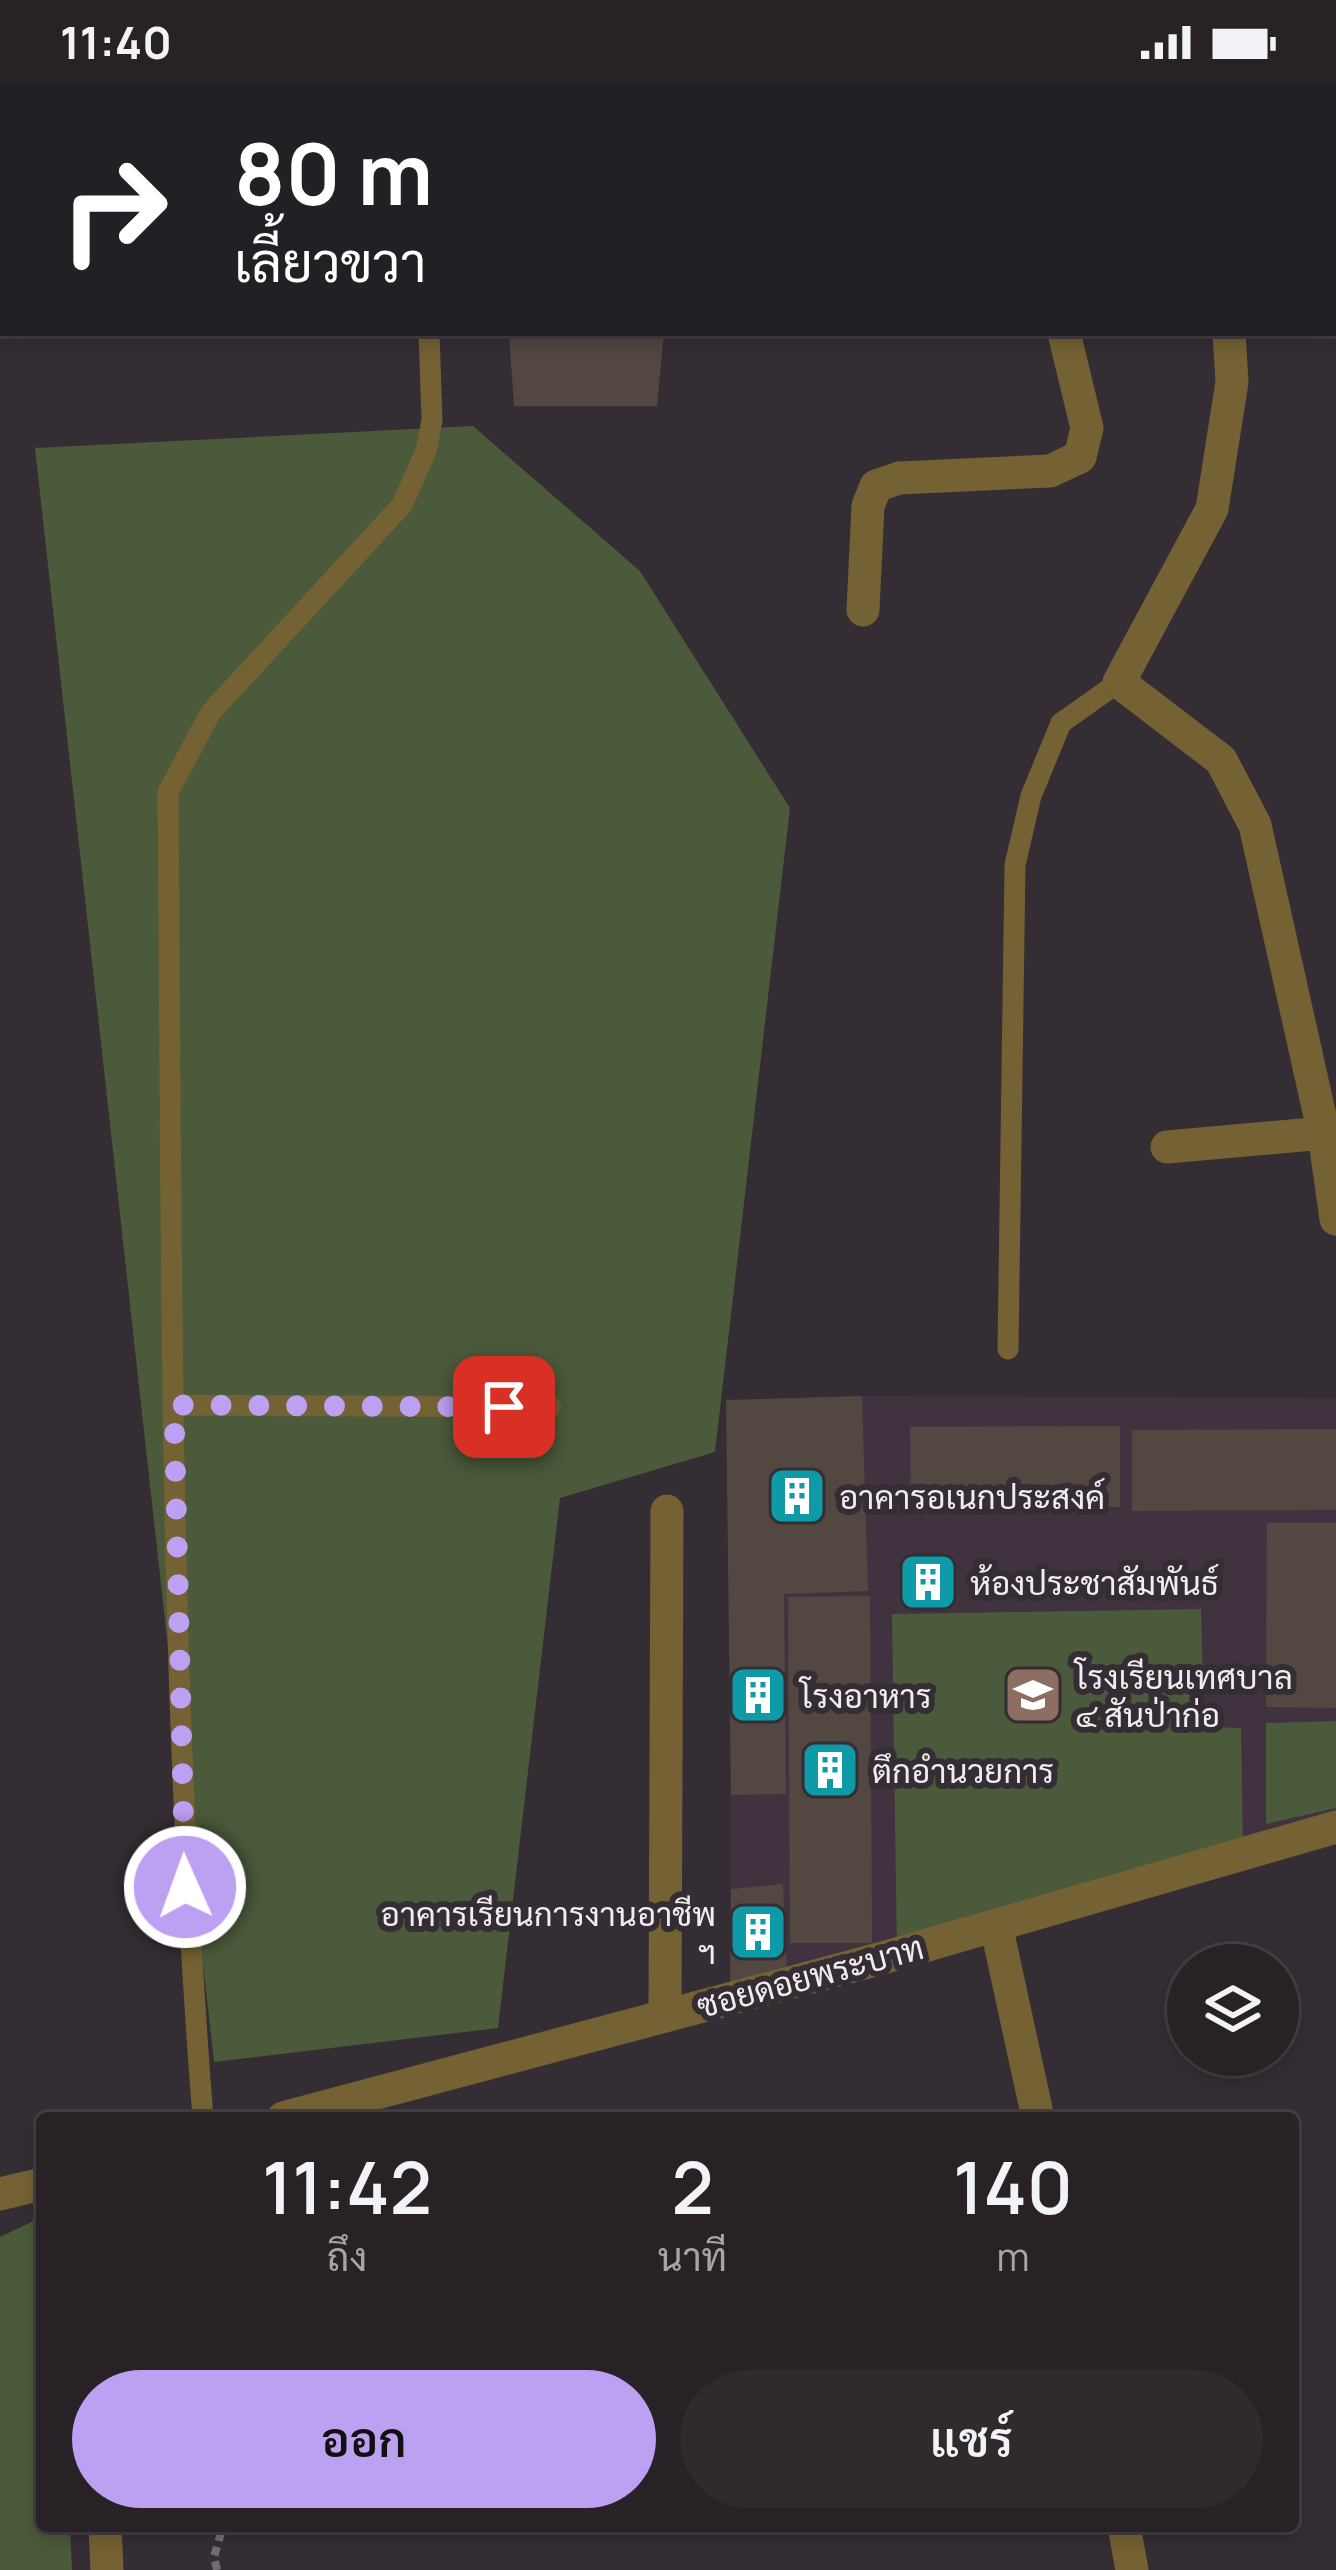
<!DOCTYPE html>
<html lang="th">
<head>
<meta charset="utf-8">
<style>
	body { margin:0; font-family:Manrope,Sarabun,sans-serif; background:#302a2f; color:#f1f3f6; height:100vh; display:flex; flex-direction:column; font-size:45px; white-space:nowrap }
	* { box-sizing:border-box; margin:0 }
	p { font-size:39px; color:#a5a4a7 }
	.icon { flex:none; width:66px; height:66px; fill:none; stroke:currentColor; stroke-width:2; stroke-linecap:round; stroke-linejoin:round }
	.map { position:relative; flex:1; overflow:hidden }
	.side { position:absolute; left:36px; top:2028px; width:1263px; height:420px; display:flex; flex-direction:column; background:#282227; border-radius:12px; box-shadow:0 6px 18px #0003,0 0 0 3px #443f44 }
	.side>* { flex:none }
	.top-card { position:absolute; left:0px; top:0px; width:1338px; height:252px; box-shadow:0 6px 18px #0003,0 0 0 3px #443f44; background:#202124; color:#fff; overflow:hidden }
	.fabs { position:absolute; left:1167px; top:1860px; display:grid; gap:24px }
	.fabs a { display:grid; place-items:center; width:132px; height:132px; border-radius:50%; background:#282227; box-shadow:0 6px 18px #0003,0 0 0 3px #443f44; font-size:60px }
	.pin { position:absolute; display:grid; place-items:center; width:102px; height:102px; color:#fff; margin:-51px; border-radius:24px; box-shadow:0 6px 18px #0006 }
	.me { position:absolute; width:132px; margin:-66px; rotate:358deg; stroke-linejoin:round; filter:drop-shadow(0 0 9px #0008) }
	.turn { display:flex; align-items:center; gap:42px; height:252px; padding:0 36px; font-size:54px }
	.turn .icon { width:156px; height:156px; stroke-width:2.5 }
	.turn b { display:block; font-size:84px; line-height:102px }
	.eta { display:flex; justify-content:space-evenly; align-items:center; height:204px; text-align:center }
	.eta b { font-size:72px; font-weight:600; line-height:84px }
	.primary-button { display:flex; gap:24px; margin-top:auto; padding:24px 36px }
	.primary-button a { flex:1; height:138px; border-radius:72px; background:#bca0f2; color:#111; font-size:48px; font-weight:600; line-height:138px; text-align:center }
	.primary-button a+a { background:#302a2f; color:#f1f3f6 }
	.status { display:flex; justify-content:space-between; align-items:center; height:84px; padding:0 60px; background:#282227; direction:ltr }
	.status svg { height:33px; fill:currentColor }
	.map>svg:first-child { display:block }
	.built { fill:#40333f }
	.green { fill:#4a5a3a }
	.building { fill:#524841 }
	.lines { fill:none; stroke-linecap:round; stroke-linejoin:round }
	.path { stroke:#746c73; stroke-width:8; stroke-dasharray:9 6; stroke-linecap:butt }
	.service { stroke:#746134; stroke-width:21 }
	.minor { stroke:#746134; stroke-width:33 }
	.tertiary { stroke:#746134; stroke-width:33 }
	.route { stroke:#bca0f2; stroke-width:21; stroke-dasharray:0 37.8 }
	.labels { text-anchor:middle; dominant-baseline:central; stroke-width:12; stroke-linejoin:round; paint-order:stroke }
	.poi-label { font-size:33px; fill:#f2ecf1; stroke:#352d34; text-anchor:start }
	.street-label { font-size:33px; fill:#f2ecf1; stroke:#352d34 }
</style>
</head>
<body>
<div class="status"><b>11:40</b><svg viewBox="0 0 49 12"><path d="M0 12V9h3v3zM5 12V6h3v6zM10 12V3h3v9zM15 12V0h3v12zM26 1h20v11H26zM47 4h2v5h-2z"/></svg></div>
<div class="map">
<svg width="1336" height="2486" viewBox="0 0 1336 2486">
	<rect width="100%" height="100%" fill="#352d34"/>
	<path class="built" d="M862 1312 1336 1314V1743L730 1914 731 1511 726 1316Z"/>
	<path class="green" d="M473 342 640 487 790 724 715 1368 560 1414 498 1944 214 1978 35 364Z
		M1201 1525 1204 1643 1241 1644 1243 1770 897 1870 892 1530Z
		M1336 1637V1724L1266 1740V1639Z
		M42 2133V2442H70L72 2486H0V2153Z"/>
	<path class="building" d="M509 249H664L657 322H514Z
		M862 1312 868 1507 784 1510 786 1710 731 1711 726 1316Z
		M1120 1342V1423L911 1425 910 1343Z
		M1336 1345V1426L1132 1427V1346Z
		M1267 1439H1336V1624L1266 1623Z
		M946 1483 947 1512 910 1514 909 1484Z
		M870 1512 872 1859H790L788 1513Z
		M783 1800 787 1891 730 1898 731 1805Z"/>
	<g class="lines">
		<path class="path" d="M217 2486 214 2473 223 2442"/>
		<path class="service" d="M422 0V3
			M585 0V3
			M1008 1265 1015 781 1031 712 1061 639 1119 598
			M174 1321 551 1323
			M203 2034C168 1593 172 1150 168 708L211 628 402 421 426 367 432 336 429 249"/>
		<path class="minor" d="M1022 0V3
			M1335 192H1336
			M1229 249 1232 298 1212 425 1119 598 1221 676 1255 741 1324 1050 1336 1135
			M863 526 868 422 876 402 899 394 1050 387 1080 373 1087 344 1064 249
			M1167 1063 1336 1048
			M996 1841 1038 2034
			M665 1931 667 1427
			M105 2442 107 2486
			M1124 2442 1132 2486"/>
		<path class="tertiary" d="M283 2034 879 1875 1336 1743
			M0 2110 42 2100"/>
	</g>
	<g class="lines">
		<path class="route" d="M185 1803 174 1321 504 1323"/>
	</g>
	<defs>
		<g id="building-square" transform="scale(3)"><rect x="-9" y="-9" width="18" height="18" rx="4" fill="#0f9aa8" stroke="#352d34"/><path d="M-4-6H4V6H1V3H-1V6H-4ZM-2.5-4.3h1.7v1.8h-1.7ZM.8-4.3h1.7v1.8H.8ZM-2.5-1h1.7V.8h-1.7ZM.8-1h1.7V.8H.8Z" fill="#fff"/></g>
		<g id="school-square" transform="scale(3)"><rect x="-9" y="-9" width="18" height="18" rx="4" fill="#8d6e63" stroke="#352d34"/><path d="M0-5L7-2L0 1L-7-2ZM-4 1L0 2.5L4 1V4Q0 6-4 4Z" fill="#fff"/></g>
	</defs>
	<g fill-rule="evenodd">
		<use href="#building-square" x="797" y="1412"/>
		<use href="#building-square" x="928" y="1498"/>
		<use href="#building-square" x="758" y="1611"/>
		<use href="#school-square" x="1033" y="1611"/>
		<use href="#building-square" x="830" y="1686"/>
		<use href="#building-square" x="758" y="1848"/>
	</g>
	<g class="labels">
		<g class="poi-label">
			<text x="839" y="1412">อาคารอเนกประสงค์</text>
			<text x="970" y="1498">ห้องประชาสัมพันธ์</text>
			<text x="1075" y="1592">โรงเรียนเทศบาล<tspan x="1075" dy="38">๔ สันป่าก่อ</tspan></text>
			<text x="800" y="1611">โรงอาหาร</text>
			<text x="872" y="1686">ตึกอำนวยการ</text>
			<text x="716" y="1829" text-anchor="end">อาคารเรียนการงานอาชีพ<tspan x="716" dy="38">ฯ</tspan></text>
		</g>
		<g class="street-label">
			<text transform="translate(810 1892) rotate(-15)">ซอยดอยพระบาท</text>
		</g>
	</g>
</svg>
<div class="fabs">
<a><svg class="icon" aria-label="layers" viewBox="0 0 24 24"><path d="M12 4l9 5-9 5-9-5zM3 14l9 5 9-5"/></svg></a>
</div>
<div class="pin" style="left:504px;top:1323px;background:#d93025"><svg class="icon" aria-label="arrive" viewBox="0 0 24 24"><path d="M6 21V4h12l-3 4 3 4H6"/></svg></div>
<svg class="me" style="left:185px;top:1803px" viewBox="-20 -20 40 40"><circle r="17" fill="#bca0f2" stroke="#fff" stroke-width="3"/><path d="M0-11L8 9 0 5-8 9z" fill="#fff"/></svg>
<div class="top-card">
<div class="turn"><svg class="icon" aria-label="right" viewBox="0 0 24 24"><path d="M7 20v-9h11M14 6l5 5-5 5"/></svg><div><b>80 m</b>เลี้ยวขวา</div></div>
</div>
<section class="side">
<div class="eta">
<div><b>11:42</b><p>ถึง</p></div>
<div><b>2</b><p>นาที</p></div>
<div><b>140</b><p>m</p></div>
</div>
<div class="primary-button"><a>ออก</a><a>แชร์</a></div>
</section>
</div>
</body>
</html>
